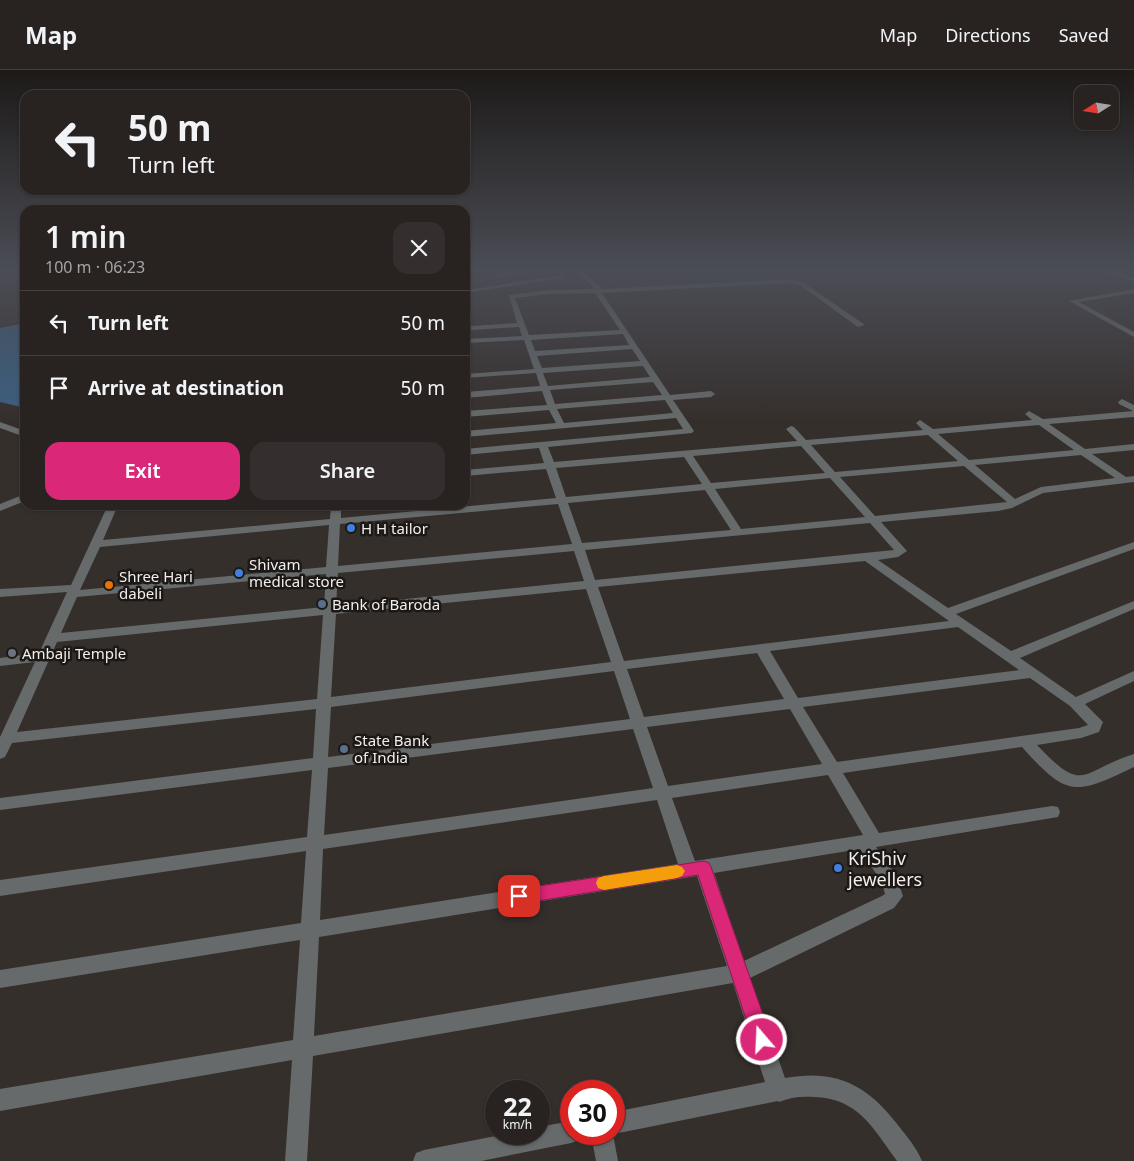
<!DOCTYPE html>
<html lang="en">
<head>
<meta charset="utf-8">
<style>
	body { margin:0; font-family:"Noto Sans",sans-serif; background:#342f2e; color:#f1f3f6; height:100vh; display:flex; flex-direction:column; font-size:19px; white-space:nowrap }
	* { box-sizing:border-box; margin:0 }
	p { font-size:16px; color:#a5a4a5 }
	.icon { flex:none; width:28px; height:28px; fill:none; stroke:currentColor; stroke-width:2; stroke-linecap:round; stroke-linejoin:round }
	.map { position:relative; flex:1; overflow:hidden }
	.drawer { position:absolute; left:20px; top:135px; width:450px; height:305px; display:flex; flex-direction:column; background:#282321; border-radius:15px; box-shadow:0 1px 4px #0004,0 0 0 1px #44403f }
	.drawer>* { flex:none }
	.hud { position:absolute; left:20px; top:20px; width:450px; height:105px; border-radius:15px; box-shadow:0 1px 4px #0004,0 0 0 1px #44403f; background:#282321; color:#f1f3f6; overflow:hidden }
	.needle { width:32px; rotate:258deg }
	.controls { position:absolute; left:1074px; top:15px; display:grid; gap:10px }
	.controls a { display:grid; place-items:center; width:45px; height:45px; border-radius:10px; background:#282321; box-shadow:0 1px 4px #0004,0 0 0 1px #44403f; font-size:25px }
	.speed { position:absolute; left:485px; top:1010px; display:flex; gap:10px; font-size:25px; font-weight:700; text-align:center }
	.speed>* { display:grid; place-content:center; width:65px; height:65px; border-radius:50%; background:#282321; box-shadow:0 1px 4px #0004,0 0 0 1px #44403f; line-height:1 }
	.speed small { font-size:12px; font-weight:400 }
	.speed .limit { border:8px solid #d22; background:#fff; color:#111 }
	.pin { position:absolute; display:grid; place-items:center; width:42px; height:42px; color:#fff; margin:-21px; border-radius:10px; box-shadow:0 2px 8px #0006 }
	.me { position:absolute; width:55px; margin:-28px; rotate:341deg; stroke-linejoin:round; filter:drop-shadow(0 0 4px #0008) }
	.turn { display:flex; align-items:center; gap:18px; height:105px; padding:0 25px; font-size:22px }
	.turn .icon { width:65px; height:65px; stroke-width:2.5 }
	.turn b { display:block; font-size:35px; line-height:42px }
	.round { display:grid; place-items:center; flex:none; width:52px; height:52px; border-radius:15px; background:#342f2e }
	.overview { display:flex; align-items:center; justify-content:space-between; height:85px; padding:0 25px }
	h1 { font-size:30px; font-weight:600; line-height:38px }
	.action { display:flex; gap:10px; margin-top:auto; padding:10px 25px }
	.action a { flex:1; height:58px; border-radius:15px; background:#db2777; color:#fff; font-size:20px; font-weight:600; line-height:58px; text-align:center }
	.action a+a { background:#342f2e; color:#f1f3f6 }
	ul { padding:0; list-style:none }
	li { display:flex; align-items:center; gap:15px; height:65px; padding:0 25px; border-top:1px solid #44403f }
	li div { flex:1 }
	li b { display:block; font-size:19px }
	li em { font-style:normal }
	header { display:flex; align-items:center; gap:30px; box-sizing:border-box; height:70px; padding:0 25px; background:#282321; border-bottom:1px solid #44403f }
	header strong { font-size:24px }
	nav { display:flex; gap:28px; margin-inline-start:auto; font-size:18px }
	.map>svg:first-child { display:block }
	.water { fill:#3b5f81 }
	.lines { fill:none; stroke-linecap:round; stroke-linejoin:round }
	.minor { fill:#666a6a; fill-rule:evenodd }
	.route { fill:#db2777; stroke:#8e194d }
	.slow { fill:#f59e0b }
	.shop-dot { fill:#3f7fe0; stroke:#1b1816; stroke-width:2 }
	.food-dot { fill:#e8710a; stroke:#1b1816; stroke-width:2 }
	.service-dot { fill:#5c6f8a; stroke:#1b1816; stroke-width:2 }
	.worship-dot { fill:#6b7280; stroke:#1b1816; stroke-width:2 }
	.labels { text-anchor:middle; dominant-baseline:central; stroke-width:5; stroke-linejoin:round; paint-order:stroke }
	.poi-label { font-size:15px; fill:#f3eeec; stroke:#1b1816; text-anchor:start }
	.near-poi-label { font-size:18px; fill:#f3eeec; stroke:#1b1816; text-anchor:start }
</style>
</head>
<body>
<header>
<strong>Map</strong>
<nav><a>Map</a><a>Directions</a><a>Saved</a></nav>
</header>
<div class="map">
<svg width="1134" height="1091" viewBox="0 0 1134 1091">
	<rect width="100%" height="100%" fill="#352f2c"/>
	<path class="water" d="M25 253V338L0 332V258Z"/>
	<g class="lines">
		<path class="minor" d="M532 199H545L498 207 495 205Z
			M575 199H581L602 219 792 209 804 213 865 255 858 257 800 215 792 213 602 223 670 325 711 321 715 324 711 327 673 330 694 361 692 363 548 377 554 392 797 371 786 359 791 356 794 357 806 370 923 360 916 353 920 350 933 359 1032 350 1025 344 1029 341 1043 349 1133 341 1119 334 1118 332 1122 329 1134 335V347L1049 354 1085 379 1134 374V380L1092 384 1126 407 1134 406V412L1043 423 1012 438 998 441 881 452 907 481 898 487 878 490 948 538 1134 472V479L956 544 1011 581 1134 531V539L1020 588 1076 627 1134 601V611L1085 634 1103 652 1099 662 1081 668 1037 675C1085 726 1080 701 1134 684V697C1074 726 1067 727 1022 677L843 703 879 763 1052 736 1058 737 1060 742 1058 747 1052 748 876 777 896 806 903 826 894 838 750 908 785 1008C839 998 870 1017 901 1059 909 1069 917 1079 922 1091H897C873 1058 858 1028 814 1027 802 1026 790 1027 779 1032L778 1031 614 1064V1042L765 1012 733 913 313 986 307 1091H285L292 990 0 1041V1019L293 970 300 870 0 918V900L301 853 306 781 0 826V810L307 767 312 700 0 740V728L313 688 316 639 12 673 5 687 0 689V667L35 592 0 596V588L39 583 67 522 0 527V519L71 515 108 435H118L103 470 330 449 331 435H341V448L556 428 546 399 465 406V400L544 393 539 378 465 385V379L683 359 676 348 465 367V361L556 353 549 340 465 347V341L547 335 542 321 465 328V322L540 316 536 303 465 308V304L534 299 524 270 465 273V269L522 266 519 257 472 260 468 258 472 256 517 253 509 225 549 220 595 219ZM595 223 620 260 529 265 515 228 549 224ZM623 264 629 275 535 281 531 270ZM632 279 640 291 542 298 537 286ZM643 296 650 307 548 316 543 303ZM653 312 662 325 555 334 550 320ZM665 330 673 343 564 353 557 339ZM1039 355 1074 380 969 390 938 364ZM928 365 958 391 835 402 811 375ZM801 376 825 403 711 413 693 386ZM1081 385 1115 408 1041 417 1015 429 975 395ZM684 387 702 414 566 427 556 398ZM964 396 1007 432 875 446 840 407ZM830 408 865 447 741 459 715 419ZM705 420 731 460 582 473 568 433ZM558 434 572 474 338 496 340 454ZM870 453 894 480 595 510 585 480ZM329 455 326 497 80 520 100 477ZM574 481 584 511 336 536 338 503ZM865 491 949 551 624 591 598 517ZM326 504 324 537 61 563 77 527ZM586 519 611 592 331 627 336 544ZM323 545 317 629 17 662 57 572ZM958 557 1019 600 798 628 770 581ZM757 583 784 629 644 647 627 599ZM614 601 630 649 328 687 331 637ZM1030 608 1070 636 1088 655 1079 658 837 692 803 637ZM790 639 822 694 668 716 647 657ZM633 659 653 718 324 765 328 698ZM828 705 863 765 695 791 672 728ZM657 730 678 794 320 850 323 779ZM860 779 882 813 885 824 882 826 744 891 714 803ZM697 806 727 896 314 966 319 867Z
			M1095 199H1103L1134 208V212Z
			M562 205 565 207 564 208 471 222 468 220Z
			M1134 219V223L1079 232 1134 262V267L1069 231Z
			M0 352 25 361V367L0 358Z
			M25 424V431L0 441V434Z
			M571 1051V1064H581L579 1070 571 1073 481 1091H413L416 1083 424 1080 506 1064H539V1057Z
			M591 1064H613L618 1091H596Z"/>
	</g>
	<linearGradient id="sky" x2="0" y2="1"><stop stop-color="#1d1a18"/><stop offset="0.57" stop-color="#4b4d56"/><stop offset="1" stop-color="#4b4d56" stop-opacity="0"/></linearGradient>
	<rect width="1134" height="351" fill="url(#sky)"/>
	<path class="route" d="M704 791 709 793 711 797 772 970 769 977 762 980 756 977 753 970 698 805 519 834 513 831 511 826 513 822 519 819Z"/>
	<path class="slow" d="M677 795 682 797 685 801 682 806 677 808 604 820 598 818 596 813 598 808 604 806Z"/>
	<g class="shop-dot">
		<circle cx="351" cy="458" r="5"/>
		<circle cx="239" cy="503" r="5"/>
		<circle cx="838" cy="798" r="5"/>
	</g>
	<circle class="food-dot" cx="109" cy="515" r="5"/>
	<g class="service-dot">
		<circle cx="322" cy="534" r="5"/>
		<circle cx="344" cy="679" r="5"/>
	</g>
	<circle class="worship-dot" cx="12" cy="583" r="5"/>
	<g class="labels">
		<g class="poi-label">
			<text x="361" y="458">H H tailor</text>
			<text x="249" y="494">Shivam<tspan x="249" dy="17">medical store</tspan></text>
			<text x="119" y="506">Shree Hari<tspan x="119" dy="17">dabeli</tspan></text>
			<text x="332" y="534">Bank of Baroda</text>
			<text x="22" y="583">Ambaji Temple</text>
			<text x="354" y="670">State Bank<tspan x="354" dy="17">of India</tspan></text>
		</g>
		<g class="near-poi-label">
			<text x="848" y="788">KriShiv<tspan x="848" dy="21">jewellers</tspan></text>
		</g>
	</g>
</svg>
<div class="controls">
<a><svg class="needle" viewBox="-14 -14 28 28"><path d="M0-13l5 13h-10z" fill="#e53935"/><path d="M0 13l5-13h-10z" fill="#a5a4a5"/></svg></a>
</div>
<div class="speed"><div>22<small>km/h</small></div><div class="limit">30</div></div>
<div class="pin" style="left:519px;top:826px;background:#d93025"><svg class="icon" aria-label="arrive" viewBox="0 0 24 24"><path d="M6 21V4h12l-3 4 3 4H6"/></svg></div>
<svg class="me" style="left:762px;top:970px" viewBox="-20 -20 40 40"><circle r="17" fill="#db2777" stroke="#fff" stroke-width="3"/><path d="M0-11L8 9 0 5-8 9z" fill="#fff"/></svg>
<div class="hud">
<div class="turn"><svg class="icon" aria-label="left" viewBox="0 0 24 24"><path d="M17 20v-9H6M10 6l-5 5 5 5"/></svg><div><b>50 m</b>Turn left</div></div>
</div>
<section class="drawer">
<div class="overview"><div><h1>1 min</h1><p>100 m · 06:23</p></div><a class="round"><svg class="icon" aria-label="close" viewBox="0 0 24 24"><path d="M6 6l12 12M18 6L6 18"/></svg></a></div>
<ul>
<li><svg class="icon" aria-label="left" viewBox="0 0 24 24"><path d="M17 20v-9H6M10 6l-5 5 5 5"/></svg><div><b>Turn left</b></div><em>50 m</em></li>
<li><svg class="icon" aria-label="arrive" viewBox="0 0 24 24"><path d="M6 21V4h12l-3 4 3 4H6"/></svg><div><b>Arrive at destination</b></div><em>50 m</em></li>
</ul>
<div class="action"><a>Exit</a><a>Share</a></div>
</section>
</div>
</body>
</html>
